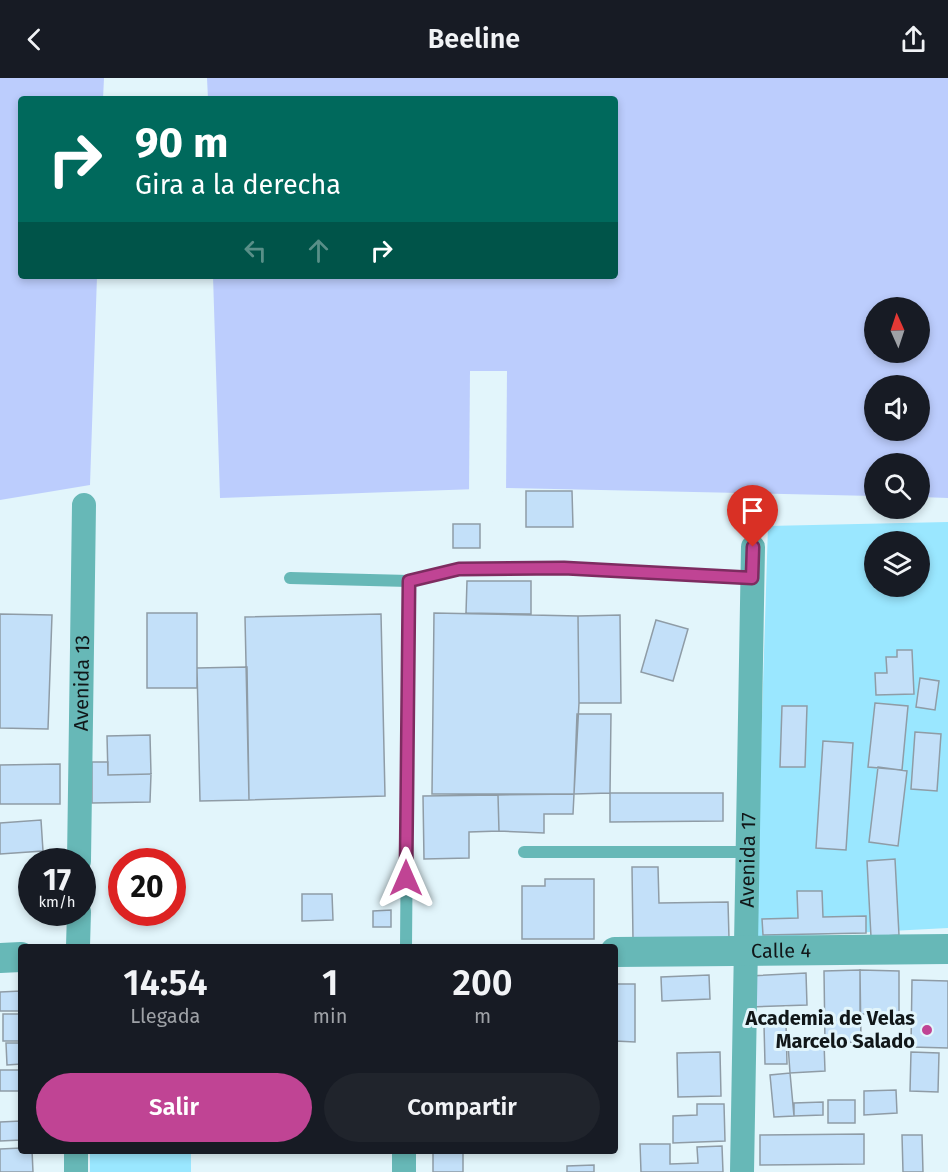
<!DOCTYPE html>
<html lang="es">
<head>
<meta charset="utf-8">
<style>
	body { margin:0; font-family:"Fira Sans",sans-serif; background:#20242c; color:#f1f3f6; height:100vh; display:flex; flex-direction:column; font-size:22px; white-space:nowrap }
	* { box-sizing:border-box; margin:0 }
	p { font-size:20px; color:#9ea1a6 }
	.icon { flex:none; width:33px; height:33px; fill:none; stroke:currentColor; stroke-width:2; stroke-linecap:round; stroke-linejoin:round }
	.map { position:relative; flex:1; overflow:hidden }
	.panel { position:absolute; left:18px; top:866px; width:600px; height:210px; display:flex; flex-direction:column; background:#171b24; border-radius:6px; box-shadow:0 3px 9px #0003 }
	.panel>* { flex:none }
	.banner { position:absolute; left:18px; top:18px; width:600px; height:183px; border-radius:6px; box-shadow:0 3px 9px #0003; background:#00695c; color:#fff; overflow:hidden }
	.needle { width:39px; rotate:357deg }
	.controls { position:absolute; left:864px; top:219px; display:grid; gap:12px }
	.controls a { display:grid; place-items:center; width:66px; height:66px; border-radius:50%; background:#171b24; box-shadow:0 3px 9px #0003; font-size:30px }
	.speed { position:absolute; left:18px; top:770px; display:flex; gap:12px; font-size:30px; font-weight:700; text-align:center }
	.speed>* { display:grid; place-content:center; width:78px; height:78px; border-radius:50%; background:#171b24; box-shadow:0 3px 9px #0003; line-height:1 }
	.speed small { font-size:15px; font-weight:400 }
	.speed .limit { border:9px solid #d22; background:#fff; color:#111 }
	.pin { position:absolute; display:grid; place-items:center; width:51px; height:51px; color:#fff; margin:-62px -26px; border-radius:50% 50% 50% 0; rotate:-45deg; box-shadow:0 0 6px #0007 }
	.pin .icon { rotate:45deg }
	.me { position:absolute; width:66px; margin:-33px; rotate:0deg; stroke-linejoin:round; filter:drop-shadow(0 0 4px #0008) }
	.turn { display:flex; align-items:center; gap:21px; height:126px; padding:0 18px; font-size:27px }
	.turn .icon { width:78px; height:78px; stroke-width:2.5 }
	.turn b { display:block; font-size:42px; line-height:51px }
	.lanes { display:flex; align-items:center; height:57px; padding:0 18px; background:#0003; justify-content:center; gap:30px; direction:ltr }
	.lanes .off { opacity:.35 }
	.eta { display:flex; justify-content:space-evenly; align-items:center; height:102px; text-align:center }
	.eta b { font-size:36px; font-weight:600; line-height:42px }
	.cta { display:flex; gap:12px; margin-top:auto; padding:12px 18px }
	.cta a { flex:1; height:69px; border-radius:36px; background:#c04494; color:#fff; font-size:24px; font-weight:600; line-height:69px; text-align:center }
	.cta a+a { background:#20242c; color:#f1f3f6 }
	header { display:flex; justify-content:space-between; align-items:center; height:78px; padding:0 18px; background:#171b24; font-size:27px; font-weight:600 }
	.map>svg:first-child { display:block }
	.green { fill:#9ae7ff; fill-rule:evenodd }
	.water { fill:#bccdfd; fill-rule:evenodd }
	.pier { fill:#e2f5fb }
	.building { fill:#c3e0f9; stroke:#8f9ca6; stroke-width:1.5 }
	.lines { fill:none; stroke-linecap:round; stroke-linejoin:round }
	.service { stroke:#67b8b7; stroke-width:12 }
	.minor { stroke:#67b8b7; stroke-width:24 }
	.tertiary { stroke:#67b8b7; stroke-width:30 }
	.route-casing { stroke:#7d2c60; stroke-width:15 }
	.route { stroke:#c04494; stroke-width:10 }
	.poi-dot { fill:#c04494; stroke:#e2f5fb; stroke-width:2 }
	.labels { text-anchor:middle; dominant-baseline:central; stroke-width:6; stroke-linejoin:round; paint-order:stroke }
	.street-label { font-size:20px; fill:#111719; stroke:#e2f5fb }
	.poi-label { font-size:20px; font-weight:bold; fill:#111719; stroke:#e2f5fb; text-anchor:end }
</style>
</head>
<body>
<header><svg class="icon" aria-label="back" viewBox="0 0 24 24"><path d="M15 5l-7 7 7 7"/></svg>Beeline<svg class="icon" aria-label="share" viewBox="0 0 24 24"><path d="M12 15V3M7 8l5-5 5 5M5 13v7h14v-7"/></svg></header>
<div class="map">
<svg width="948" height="1094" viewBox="0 0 948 1094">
	<rect width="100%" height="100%" fill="#e2f5fb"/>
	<path class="green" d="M948 444V850L755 860 768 448ZM874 464H920V508H874Z
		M90 1073H191V1094H90Z"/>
	<path class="water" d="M0 0H104L103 21H21V198H97L90 407 0 422Z
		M207 0H948V420L920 419V386H874V418L506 410 220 420 213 198H615V21H208ZM874 230H920V274H874ZM874 308H920V352H874Z"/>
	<path class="pier" d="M470 293H507L506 413 469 414Z"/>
	<path class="building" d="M526 413H572L573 449H526Z
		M453 446H480V470H453Z
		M467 503H531V536L466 535Z
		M147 535H197V610H147Z
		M434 535 578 538 579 625 574 716H432Z
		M0 536 52 537 48 651 0 650Z
		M381 536 385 718 249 722 245 539Z
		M620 537 621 625H579L578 538Z
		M656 542 688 551 673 603 641 594Z
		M897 572H912L914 616 876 617 875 595H887L886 579H897Z
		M247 589 249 722 200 723 197 590Z
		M920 600 939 603 935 632 916 629Z
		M875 625 908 628 902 692 868 689Z
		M782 628H807L805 689H780Z
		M577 636H611L610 715 574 716Z
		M915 654 941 656 937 713 911 711Z
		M150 657 151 696 108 697 107 658Z
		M823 663 853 665 846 772 816 770Z
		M92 684H108V697L151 696 150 724 92 725Z
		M60 686V726H0V687Z
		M878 689 907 693 898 768 869 764Z
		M610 715H723V743L610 744Z
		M574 716 573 736H544V755L499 753 498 717Z
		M498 717 499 753 469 754V780L424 781 423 718Z
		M41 742 43 773 0 776V745Z
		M895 781 899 857 871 859 867 783Z
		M632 789H658L659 825 728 824 729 860 633 862Z
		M545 801H594V861H522V808H545Z
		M797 813H822L823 839 866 838V855L763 857 762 841 798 840Z
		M302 816H332L333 842 302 843Z
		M391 832V849H373V833Z
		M860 892 861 964 825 965 824 893Z
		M860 892 899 893V936H860Z
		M806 895 807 927 750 929 749 898Z
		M709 897 710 921 662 923 661 899Z
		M912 902 948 903V970L911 969Z
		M615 906H635V964L615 963Z
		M21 913V933H0V914Z
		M3 936H21V963H3Z
		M786 946 787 986H765L764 947Z
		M824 964 825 993 790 995 788 966Z
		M6 965H21V986L7 987Z
		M720 974 721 1018 678 1019 677 975Z
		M911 974 939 975 938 1014 910 1013Z
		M0 992H21V1013H0Z
		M790 995 794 1038 774 1039 770 997Z
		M896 1012 897 1035 864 1037V1013Z
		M828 1022H855V1045H828Z
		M823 1024V1037L794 1038V1025Z
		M697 1026H724L725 1063 673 1065V1038L697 1037Z
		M21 1043V1062L0 1063V1044Z
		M864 1056V1086L760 1087V1057Z
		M902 1057H922L923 1094H903Z
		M640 1066H670V1086L698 1085 697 1069 722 1068 723 1094H641Z
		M21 1070V1072H32L33 1094H0V1071Z
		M433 1072H463V1094H433Z
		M594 1087V1094H567V1088Z"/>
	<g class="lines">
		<path class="service" d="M290 500 409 503 406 868
			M409 503 459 491 564 490 752 500
			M524 774H747"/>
		<g class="minor">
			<path id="s1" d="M79 783 84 427"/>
			<path d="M78 868 79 834"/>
			<path d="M76 1094V1072"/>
			<path d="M404 1094V1072"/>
			<path id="s2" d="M742 1094 753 469"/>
		</g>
		<g class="tertiary">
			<path id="s3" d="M615 874 948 871"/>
			<path d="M0 880 21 879"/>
		</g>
	</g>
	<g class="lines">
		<g class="route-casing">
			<path id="route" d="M406 800 409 503 459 491 564 490 752 500 753 469"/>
		</g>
		<use href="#route" class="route"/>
	</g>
	<circle class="poi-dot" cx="927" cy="952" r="6"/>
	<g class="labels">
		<g class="street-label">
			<text stroke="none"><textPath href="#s1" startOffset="178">Avenida 13</textPath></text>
			<text stroke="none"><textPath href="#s2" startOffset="312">Avenida 17</textPath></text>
			<text stroke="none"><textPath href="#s3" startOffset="166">Calle 4</textPath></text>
		</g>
		<g class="poi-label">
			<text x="915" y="940">Academia de Velas<tspan x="915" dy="23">Marcelo Salado</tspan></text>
		</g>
	</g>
</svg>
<div class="controls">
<a><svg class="needle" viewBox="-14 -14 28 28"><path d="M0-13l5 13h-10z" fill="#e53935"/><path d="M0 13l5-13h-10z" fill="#9ea1a6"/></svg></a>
<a><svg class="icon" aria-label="sound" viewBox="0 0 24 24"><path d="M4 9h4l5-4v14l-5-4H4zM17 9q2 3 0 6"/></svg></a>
<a><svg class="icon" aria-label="search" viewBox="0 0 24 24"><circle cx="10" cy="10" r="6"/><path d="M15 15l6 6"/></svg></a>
<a><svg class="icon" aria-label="layers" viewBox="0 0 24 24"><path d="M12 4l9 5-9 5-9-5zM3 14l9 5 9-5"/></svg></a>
</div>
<div class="speed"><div>17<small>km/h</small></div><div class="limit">20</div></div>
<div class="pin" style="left:753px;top:469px;background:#d93025"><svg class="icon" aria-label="arrive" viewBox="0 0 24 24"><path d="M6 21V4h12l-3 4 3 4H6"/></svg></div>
<svg class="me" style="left:406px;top:800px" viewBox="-20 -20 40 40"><path d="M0-17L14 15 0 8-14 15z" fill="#c04494" stroke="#fff" stroke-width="4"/></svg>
<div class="banner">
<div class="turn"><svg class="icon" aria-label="right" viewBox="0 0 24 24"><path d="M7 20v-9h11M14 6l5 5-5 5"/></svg><div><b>90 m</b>Gira a la derecha</div></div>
<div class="lanes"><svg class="icon off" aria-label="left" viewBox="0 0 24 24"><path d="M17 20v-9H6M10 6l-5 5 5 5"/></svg><svg class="icon off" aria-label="ahead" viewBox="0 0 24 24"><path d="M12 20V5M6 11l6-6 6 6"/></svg><svg class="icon" aria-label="right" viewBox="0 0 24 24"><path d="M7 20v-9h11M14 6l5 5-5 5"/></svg></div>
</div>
<section class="panel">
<div class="eta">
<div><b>14:54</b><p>Llegada</p></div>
<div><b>1</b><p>min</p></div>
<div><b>200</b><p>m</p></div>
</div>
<div class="cta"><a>Salir</a><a>Compartir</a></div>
</section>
</div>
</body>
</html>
